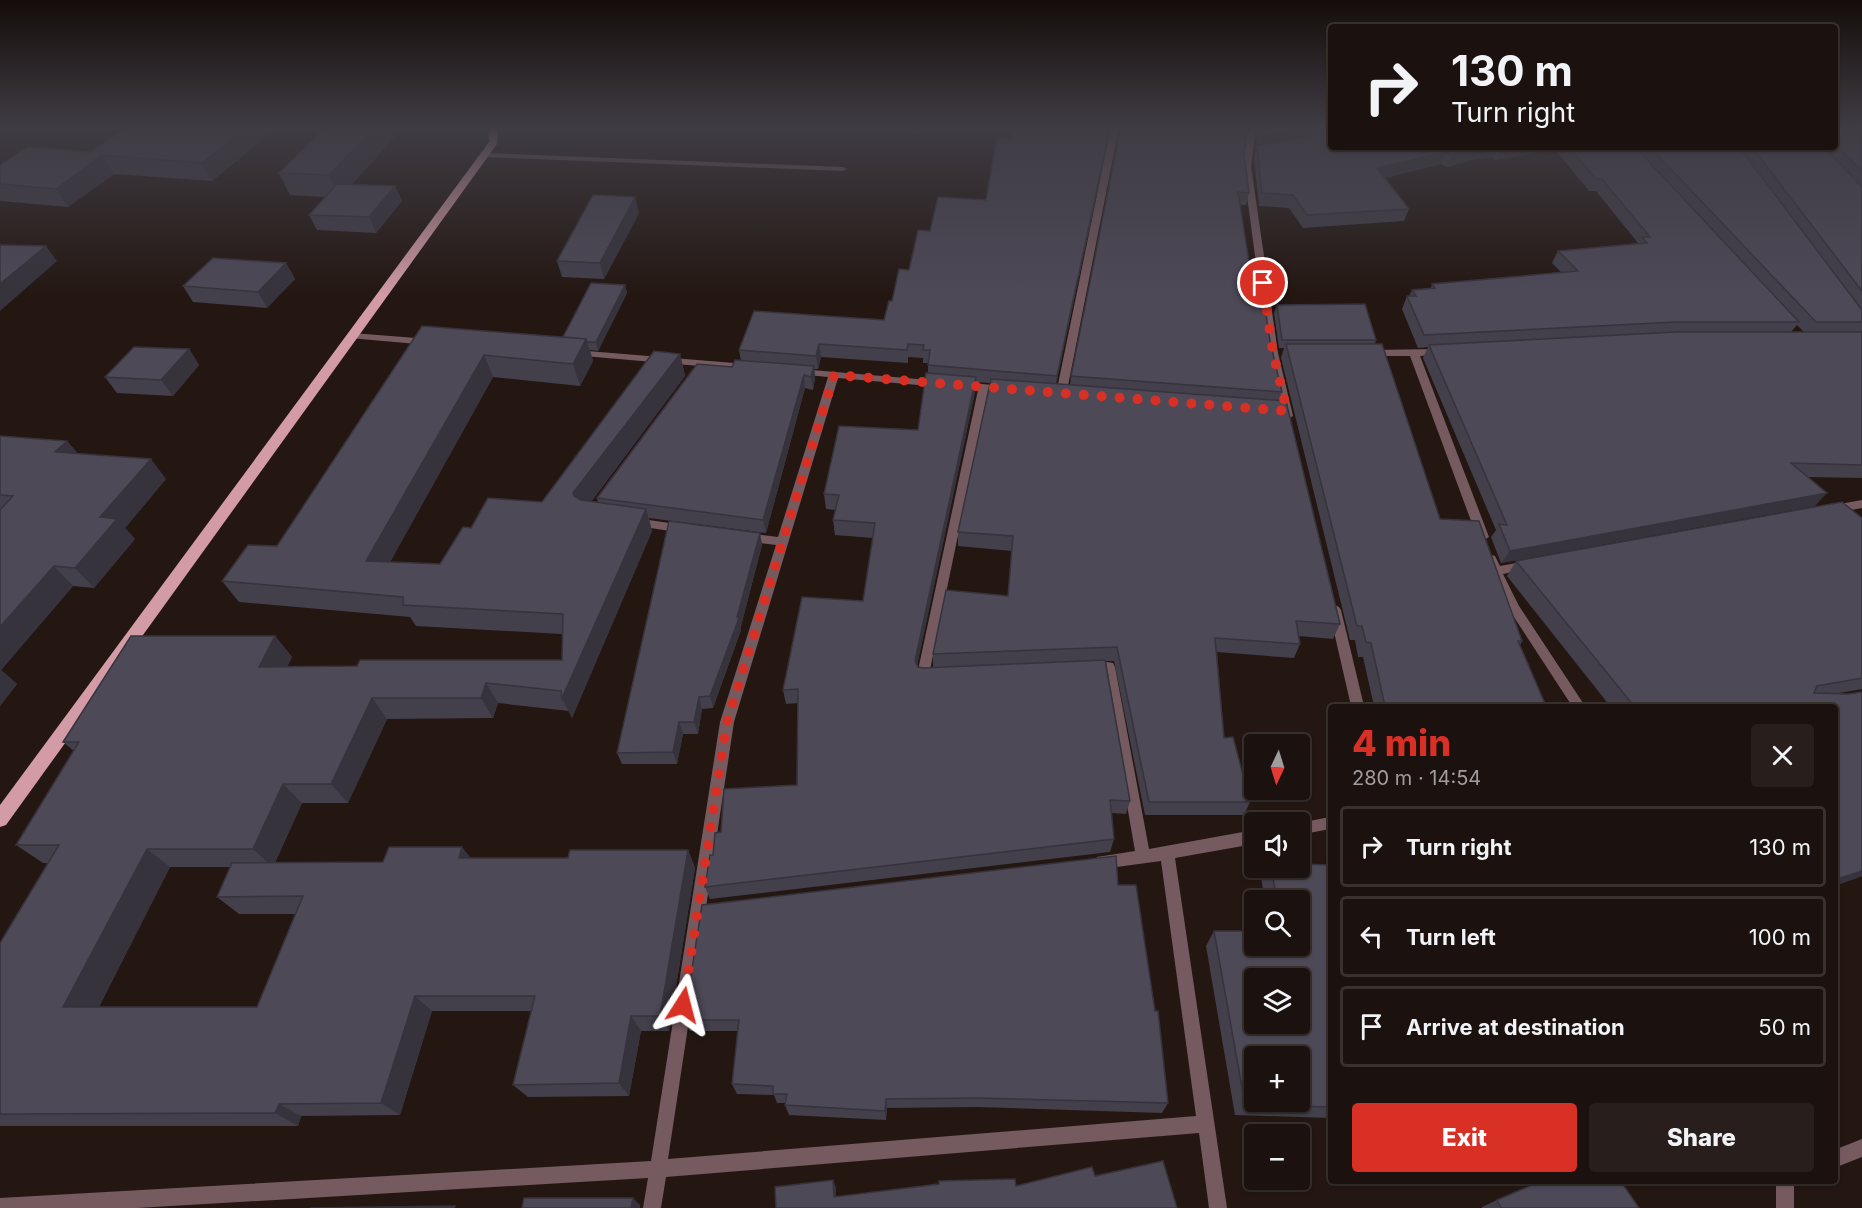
<!DOCTYPE html>
<html lang="en">
<head>
<meta charset="utf-8">
<style>
	body { margin:0; font-family:Inter,sans-serif; background:#281f1c; color:#f1f3f6; height:100vh; display:flex; flex-direction:column; font-size:22px; white-space:nowrap }
	* { box-sizing:border-box; margin:0 }
	p { font-size:20px; color:#a09d9e }
	.icon { flex:none; width:33px; height:33px; fill:none; stroke:currentColor; stroke-width:2; stroke-linecap:round; stroke-linejoin:round }
	.map { position:relative; flex:1; overflow:hidden }
	.details { position:absolute; left:1328px; top:704px; width:510px; height:480px; display:flex; flex-direction:column; background:#1b110e; border-radius:6px; box-shadow:0 2px 4px #0004,0 0 0 2px #39312e }
	.details>* { flex:none }
	.hud { position:absolute; left:1328px; top:24px; width:510px; height:126px; border-radius:6px; box-shadow:0 2px 4px #0004,0 0 0 2px #39312e; background:#1b110e; color:#f1f3f6; overflow:hidden }
	.needle { width:39px; rotate:184deg }
	.buttons { position:absolute; left:1244px; top:734px; display:grid; gap:12px }
	.buttons a { display:grid; place-items:center; width:66px; height:66px; border-radius:6px; background:#1b110e; box-shadow:0 2px 4px #0004,0 0 0 2px #39312e; font-size:30px }
	.pin { position:absolute; display:grid; place-items:center; width:51px; height:51px; color:#fff; margin:-26px; border:3px solid #fff; border-radius:50%; box-shadow:0 2px 6px #0007 }
	.me { position:absolute; width:66px; margin:-33px; rotate:9deg; stroke-linejoin:round; filter:drop-shadow(0 0 4px #0008) }
	.turn { display:flex; align-items:center; gap:21px; height:126px; padding:0 24px; font-size:27px }
	.turn .icon { width:78px; height:78px; stroke-width:2.5 }
	.turn b { display:block; font-size:42px; line-height:51px }
	.round { display:grid; place-items:center; flex:none; width:63px; height:63px; border-radius:6px; background:#281f1c }
	.head { display:flex; align-items:center; justify-content:space-between; height:102px; padding:0 24px }
	h1 { font-size:36px; font-weight:800; line-height:45px; color:#d93025 }
	.button { display:flex; gap:12px; margin-top:auto; padding:12px 24px }
	.button a { flex:1; height:69px; border-radius:6px; background:#d93025; color:#fff; font-size:24px; font-weight:800; line-height:69px; text-align:center }
	.button a+a { background:#281f1c; color:#f1f3f6 }
	ul { padding:0; list-style:none }
	li { display:flex; align-items:center; gap:18px; height:81px; margin:0 12px 9px; padding:0 12px; border:3px solid #39312e; border-radius:6px }
	li div { flex:1 }
	li b { display:block; font-size:22px }
	li em { font-style:normal }
	.map>svg:first-child { display:block }
	.lines { fill:none; stroke-linecap:round; stroke-linejoin:round }
	.street { fill:#755a60; fill-rule:evenodd }
	.primary { fill:#d29ba6; fill-rule:evenodd }
	.wall { fill:#433f4b; fill-rule:evenodd }
	.shaded-wall { fill:#37333d }
	.building { fill:#4e4957; stroke:#37333d; stroke-width:1.5; fill-rule:evenodd }
	.route { stroke:#d93025; stroke-width:10; stroke-dasharray:0 18 }
</style>
</head>
<body>
<div class="map">
<svg width="1862" height="1208" viewBox="0 0 1862 1208">
	<rect width="100%" height="100%" fill="#241712"/>
	<g class="lines">
		<path class="street" d="M1111 127H1119L1067 391 1073 394 1072 396 1061 397 1056 394Z
			M1248 127H1256L1251 166 1278 353 1293 416 1288 419 1283 416 1268 353 1243 166Z
			M481 153 843 167 847 169 843 171 484 157 480 155Z
			M352 333 429 339 434 342 429 345 349 338V334Z
			M1440 349 1445 352 1443 354 1420 356 1489 537 1483 541 1477 537 1410 356H1370L1365 353 1370 350Z
			M575 350 746 364 751 367 746 370 572 355V351Z
			M800 369 941 381 946 384 941 387 838 378 734 722 668 1159 1196 1116 1161 861 1102 869 1097 867 1095 862 1097 857 1135 851 1104 672H1087L1085 668 1087 664C1094 662 1106 661 1113 663L1115 667 1149 849 1254 830V844L1175 858 1227 1208H1209L1199 1133 666 1177 661 1208H643L648 1178 137 1208H0V1198L651 1161 720 722 776 545 745 541 739 537 745 533 778 537 828 377 797 374 795 372Z
			M961 382 1003 386 1008 389 1003 392 988 391 930 670 934 671 936 675 934 679 930 680 919 679 917 675 978 390 958 387V383Z
			M1862 500V508L1834 513 1828 509 1834 505Z
			M635 518 683 525 689 529 683 533 631 525 629 522 631 519Z
			M1491 555 1495 556 1500 566 1527 561 1531 562 1533 565 1531 568 1503 574 1519 606 1585 706H1572L1510 611 1485 559Z
			M1335 605 1339 607 1341 610 1364 706H1351L1329 610 1331 607Z
			M1330 817V829L1299 835V823Z
			M1862 1139V1157L1834 1168V1150Z
			M1776 1180H1794V1208H1776Z"/>
		<path class="primary" d="M488 127H498L497 144 6 825 0 827V805L489 142Z"/>
	</g>
	<path class="wall" d="M890 127H923L920 133 890 131Z
		M1012 127H1111L1056 384 1070 385 1071 376 1244 154 1249 193 1246 205H1240L1249 262 1257 301 1270 341 1282 392 1279 401 1340 624 1333 639 1299 636 1300 644 1294 658 1217 652 1224 738 1250 802 1244 815H1145L1114 661H1106L1130 801 1126 814 1112 813 1114 839 1110 852 710 899 705 887 713 855 721 832 797 785 798 703 786 704 783 690 863 601 873 538 835 535 833 520 836 510 826 509 824 494 918 430 928 373V363H923V358L908 357V363L821 357 818 369H814L815 379 813 390 805 388 766 533 649 518 652 531 572 718 569 711 498 703 493 718 387 719 348 803H302L275 863 383 862 471 858H568L688 850 695 868 669 1031H641L629 1096 528 1097 513 1085 531 1011H432L400 1115 301 1116 298 1126H0V943L48 863H43L16 845 74 751 63 742 275 636 292 657 287 667 357 666 562 660V634L416 626 410 617 239 602 222 581 277 546 422 326 563 337 625 285 627 293 598 351 590 350 593 361 580 386 493 377 390 562 440 564 471 528 542 502 680 354 685 376 591 502 598 503 597 498 732 367 741 361 739 350 884 320 892 301 930 231 986 200 1011 138ZM976 382 990 383 958 532V546L1012 551 1008 596 933 654V667L923 668 918 667 917 665 975 392ZM170 867H231L217 897 239 914H295L257 1007H99Z
		M1258 127H1330V147H1834V127H1862V478L1807 477 1815 506 1501 563 1491 537 1496 530 1423 358 1428 347 1418 348 1402 309 1407 296H1409L1412 290 1431 288 1432 284 1561 272 1552 263 1558 251 1638 243 1596 191H1589L1555 149 1496 160 1492 157 1472 160 1447 167 1441 164 1385 178 1409 209 1404 221 1303 228 1289 208 1259 206 1254 158 1257 148H1256ZM1797 325 1804 332H1791Z
		M272 129 273 131 212 181 114 174 68 207 0 201V165Z
		M395 137 352 184 395 186 402 201 376 233 317 230 309 215 325 197 290 195 279 173Z
		M639 213 604 279 562 277 557 261Z
		M286 263 295 279 267 308 193 302 183 286Z
		M1277 305 1376 340 1375 344 1440 519 1522 641 1520 645 1546 706H1374L1363 657H1358L1355 640H1350L1281 358 1284 348H1279L1274 313Z
		M189 349 199 365 173 396 117 393 105 377Z
		M0 436 67 441 78 454 166 479 125 528 135 539 94 588 73 586 1 670 17 684 0 706Z
		M1862 518V689L1834 694H1848L1862 692V876L1834 886V706H1610L1507 576 1516 561Z
		M760 533 762 545 741 626V630L713 708 702 709 698 734H683L677 764H622L617 753Z
		M1330 865V1118L1235 1115 1206 946 1214 931 1299 945V900H1265L1261 878 1267 867H1299Z
		M1118 885 1168 1103 1162 1113 976 1107 887 1108 886 1120 789 1115 785 1105 786 1103H777L774 1095 737 1094 732 1084 738 1031H690L684 1020Z
		M1497 1200 1639 1208H1482V1207Z"/>
	<path class="shaded-wall" d="M247 127H275L272 129 273 131 212 181 202 163Z
		M375 127H391L395 137 339 198 329 175Z
		M1110 127H1111L1055 389 1057 376Z
		M1314 127H1330V135L1257 146 1256 148 1259 136Z
		M1482 147H1496L1492 157 1472 160 1447 167 1451 155Z
		M1506 147H1556L1555 149 1496 160 1502 148Z
		M1446 152 1441 164 1373 180 1377 168Z
		M102 155 114 174 68 207 56 189Z
		M395 186 402 201 376 233 369 217Z
		M635 197 639 213 604 279 600 263Z
		M46 246 57 261 0 311V284Z
		M286 263 295 279 267 308 258 292Z
		M625 285 627 293 598 351 596 342Z
		M586 339 593 361 580 386 573 364Z
		M819 344 821 357 818 369 816 356Z
		M189 349 199 365 173 396 161 380Z
		M680 354 685 376 581 515 573 493Z
		M484 355 493 377 379 582 366 561Z
		M814 366 815 379 813 390 811 377Z
		M804 375 805 388 766 533 763 520Z
		M976 377 975 392 915 676V661Z
		M67 441 84 461 55 452Z
		M151 459 166 479 125 528 135 539 94 588 75 568 100 517Z
		M1827 493 1815 506 1501 563 1510 551Z
		M646 509 652 531 572 718 562 698Z
		M760 533 762 545 741 626V630L713 708 710 696 737 617Z
		M54 566 73 586 1 670 17 684 0 706V627Z
		M275 636 292 657 276 688 259 667Z
		M486 683 498 703 493 718 481 698Z
		M699 697 702 709 698 734 694 722Z
		M372 698 387 719 348 803 331 784Z
		M679 722 683 734 677 764 673 752Z
		M283 784 302 803 273 867 253 849Z
		M462 847 476 865 459 858Z
		M147 849 170 867 91 1022 63 1007Z
		M688 850 695 868 669 1031 660 1016Z
		M1862 871V876L1860 877 1834 886V880Z
		M415 996 432 1011 400 1115 381 1103Z
		M631 1016 641 1031 629 1096 619 1083Z
		M886 1099 887 1108 886 1120 885 1111Z
		M279 1104 301 1116 298 1126 275 1113Z
		M833 1180 836 1187V1204L834 1197Z
		M633 1198 640 1205V1208H631Z"/>
	<path class="building" d="M127 127H247L202 163 102 155 56 189 0 184V165L27 147 90 152Z
		M326 127H375L329 175 279 173Z
		M1012 127H1110L1057 376 928 365 930 350H923L924 345 908 344 907 350 819 344 816 356 739 350 754 311 884 320 889 301H892L899 269 909 270 918 230 930 231 938 197 986 200 997 137 1011 138Z
		M1121 127H1247L1244 154 1249 193 1238 192 1249 262H1251L1257 301H1264L1270 341 1282 392 1071 376Z
		M1259 127H1314L1259 136Z
		M1834 127H1862V171L1834 143Z
		M1330 132V147H1482L1451 155 1446 152 1377 168 1409 209 1307 215 1293 195 1262 193 1257 146Z
		M1569 147H1635L1799 322H1676L1424 335 1407 296H1416L1412 290 1435 288 1432 284 1578 271 1558 251 1647 243 1642 237H1650L1602 179H1596Z
		M1650 147H1739L1862 310V322H1816Z
		M1752 147H1824L1862 187V291Z
		M337 184 395 186 369 217 309 215Z
		M593 195 635 197 600 263 557 261Z
		M0 245 46 246 0 284Z
		M213 258 286 263 258 292 183 286Z
		M591 283 625 285 596 342H587L586 339 563 337Z
		M1365 304 1376 340H1282L1277 305Z
		M422 326 586 339 573 364 484 355 366 561 440 564 463 527 471 528 488 498 542 502 654 351 680 354 573 493 574 496 581 500 646 509 562 698 561 691 486 683 481 698H372L331 784H283L253 849H147L63 1007H257L303 896 217 897 232 863 383 862 389 847H462L459 858H568L570 850H688L660 1016H631L619 1083 513 1085 535 996H415L381 1103 279 1104 275 1113 0 1114V943L59 845H16L79 742H63L131 636H275L259 667 357 666 360 660H562L563 614 403 605V597L222 581 248 545 277 546Z
		M1677 332H1862V465L1791 463 1827 493 1510 551 1499 524 1507 525 1429 345Z
		M1286 344H1382L1440 519 1479 521 1522 641H1518L1546 706H1385L1371 643 1366 642 1362 626H1357Z
		M134 347 189 349 161 380 105 377Z
		M735 360 814 366 811 377 804 375 763 520 597 498 697 364 732 367Z
		M926 373 976 377 915 661 918 667 923 668 1105 660 1130 801 1110 800 1114 839 705 887 710 855H713L715 833 721 832 724 789 797 785 798 689 783 690 802 597 863 601 875 523 833 520 839 495 824 494 839 426 918 430Z
		M991 379 1286 401 1340 624 1296 621 1300 644 1215 638 1224 738 1233 737 1250 802H1149L1117 647 933 654 946 590 1008 596 1013 536 958 532Z
		M0 436 67 441 55 452 151 459 100 517 117 519 75 568 54 566 0 627V510L13 496 0 495Z
		M1842 502 1862 518V678L1817 686 1814 693 1848 694 1862 692V871L1834 880V706H1634L1516 561Z
		M669 521 760 533 737 617 739 618 710 696 699 697 694 722H679L673 752 617 753Z
		M1116 856 1118 885H1136L1155 1011H1158L1168 1103 977 1098 886 1099 885 1111 785 1105 787 1094H773V1086L732 1084 739 1020H684L702 905Z
		M1299 864 1330 865V1107L1245 1104 1214 931H1254V945H1299V900H1277L1271 867H1299ZM1254 978H1299V1023H1254ZM1254 1056H1299V1101H1254Z
		M1163 1161 1177 1208H776L775 1187 833 1180 834 1197 939 1184V1181L1015 1179 1016 1186 1092 1167 1095 1176Z
		M1544 1180H1620L1639 1208H1501L1497 1200Z
		M524 1198H633L631 1208H522Z
		M455 1206 454 1208H310Z"/>
	<linearGradient id="sky" x2="0" y2="1"><stop stop-color="#140d0a"/><stop offset="0.43" stop-color="#3f3c44"/><stop offset="1" stop-color="#3f3c44" stop-opacity="0"/></linearGradient>
	<rect width="1862" height="296" fill="url(#sky)"/>
	<g class="lines">
		<path class="route" d="M683 1005 727 722 834 375 1287 411 1273 353 1263 283"/>
	</g>
</svg>
<div class="buttons">
<a><svg class="needle" viewBox="-14 -14 28 28"><path d="M0-13l5 13h-10z" fill="#e53935"/><path d="M0 13l5-13h-10z" fill="#a09d9e"/></svg></a>
<a><svg class="icon" aria-label="sound" viewBox="0 0 24 24"><path d="M4 9h4l5-4v14l-5-4H4zM17 9q2 3 0 6"/></svg></a>
<a><svg class="icon" aria-label="search" viewBox="0 0 24 24"><circle cx="10" cy="10" r="6"/><path d="M15 15l6 6"/></svg></a>
<a><svg class="icon" aria-label="layers" viewBox="0 0 24 24"><path d="M12 4l9 5-9 5-9-5zM3 14l9 5 9-5"/></svg></a>
<a>+</a>
<a>−</a>
</div>
<div class="pin" style="left:1263px;top:283px;background:#d93025"><svg class="icon" aria-label="arrive" viewBox="0 0 24 24"><path d="M6 21V4h12l-3 4 3 4H6"/></svg></div>
<svg class="me" style="left:683px;top:1005px" viewBox="-20 -20 40 40"><path d="M0-17L14 15 0 8-14 15z" fill="#d93025" stroke="#fff" stroke-width="4"/></svg>
<div class="hud">
<div class="turn"><svg class="icon" aria-label="right" viewBox="0 0 24 24"><path d="M7 20v-9h11M14 6l5 5-5 5"/></svg><div><b>130 m</b>Turn right</div></div>
</div>
<section class="details">
<div class="head"><div><h1>4 min</h1><p>280 m · 14:54</p></div><a class="round"><svg class="icon" aria-label="close" viewBox="0 0 24 24"><path d="M6 6l12 12M18 6L6 18"/></svg></a></div>
<ul>
<li><svg class="icon" aria-label="right" viewBox="0 0 24 24"><path d="M7 20v-9h11M14 6l5 5-5 5"/></svg><div><b>Turn right</b></div><em>130 m</em></li>
<li><svg class="icon" aria-label="left" viewBox="0 0 24 24"><path d="M17 20v-9H6M10 6l-5 5 5 5"/></svg><div><b>Turn left</b></div><em>100 m</em></li>
<li><svg class="icon" aria-label="arrive" viewBox="0 0 24 24"><path d="M6 21V4h12l-3 4 3 4H6"/></svg><div><b>Arrive at destination</b></div><em>50 m</em></li>
</ul>
<div class="button"><a>Exit</a><a>Share</a></div>
</section>
</div>
</body>
</html>
